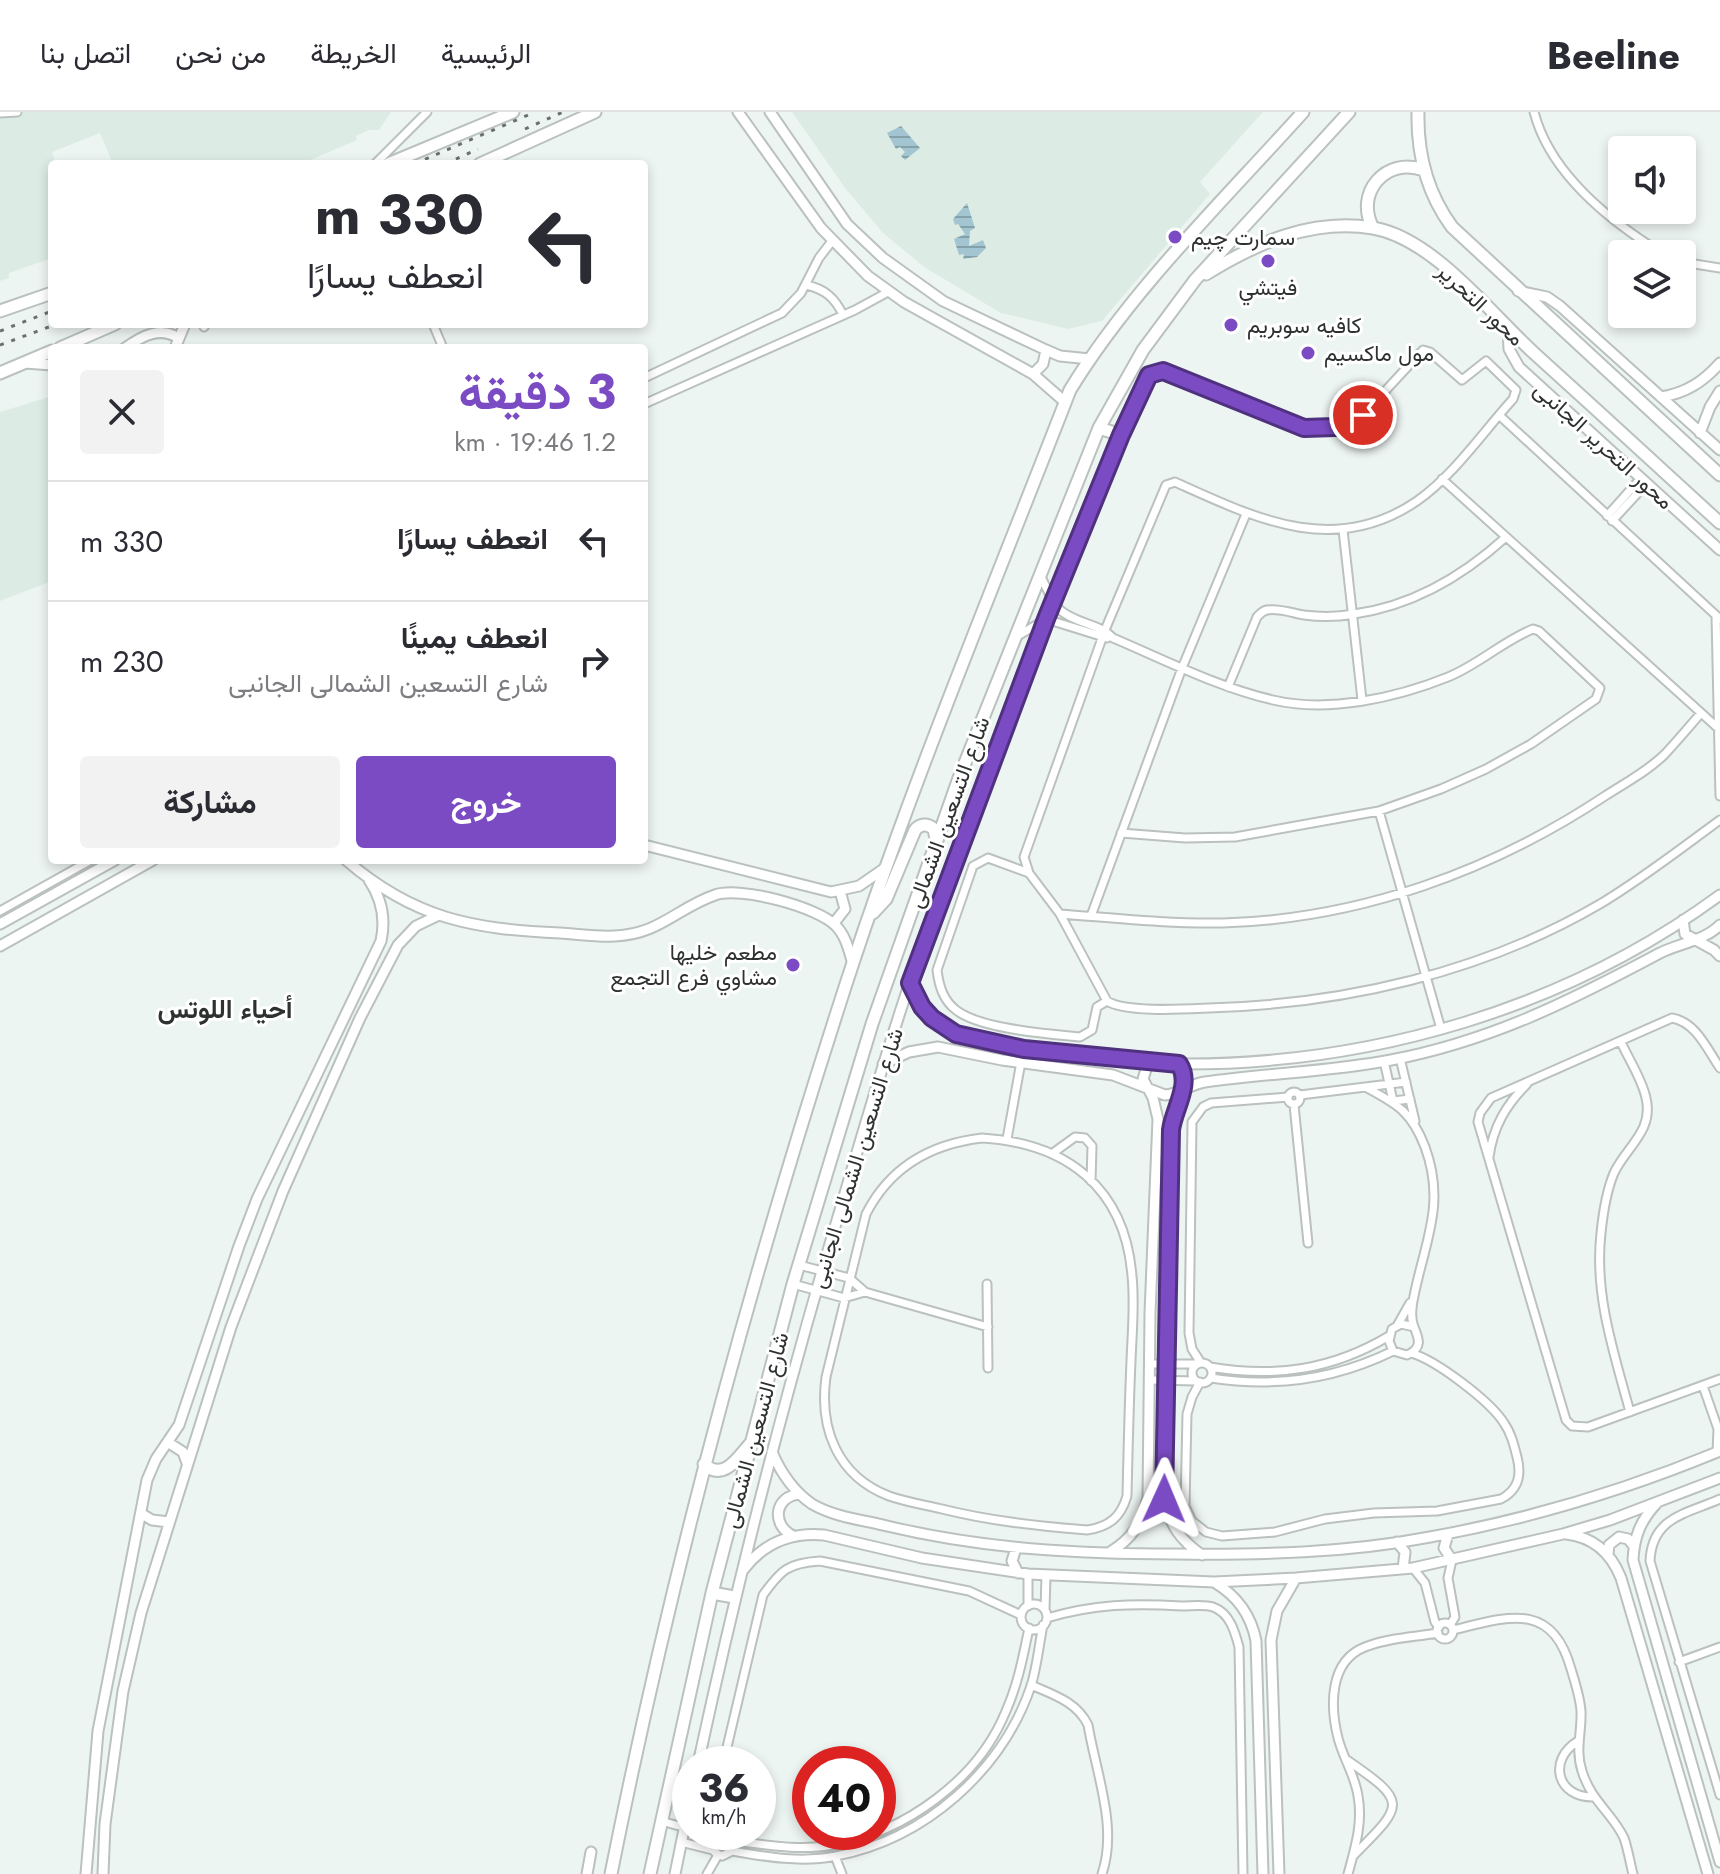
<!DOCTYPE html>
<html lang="ar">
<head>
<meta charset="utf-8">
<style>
	body { margin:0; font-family:Jost,Vazirmatn,sans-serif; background:#f2f2f3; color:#2b2b33; direction:rtl; height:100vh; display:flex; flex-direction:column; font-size:30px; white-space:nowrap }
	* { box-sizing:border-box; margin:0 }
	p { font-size:26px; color:#7c7c81 }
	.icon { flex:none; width:44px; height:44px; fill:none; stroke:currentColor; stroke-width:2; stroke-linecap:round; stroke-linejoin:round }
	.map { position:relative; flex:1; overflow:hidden; direction:ltr }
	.sheet { position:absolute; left:48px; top:232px; width:600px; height:520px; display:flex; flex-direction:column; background:#fff; border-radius:8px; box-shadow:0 4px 12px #0003; direction:rtl }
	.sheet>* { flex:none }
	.banner { position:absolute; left:48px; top:48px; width:600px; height:168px; border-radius:8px; box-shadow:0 4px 12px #0003; direction:rtl; background:#fff; color:#2b2b33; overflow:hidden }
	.fabs { position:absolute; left:1608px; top:24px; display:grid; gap:16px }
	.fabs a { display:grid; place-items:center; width:88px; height:88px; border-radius:8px; background:#fff; box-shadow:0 4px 12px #0003; font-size:40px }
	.speed { position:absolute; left:672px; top:1634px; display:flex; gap:16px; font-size:40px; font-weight:700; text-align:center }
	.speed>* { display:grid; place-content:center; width:104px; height:104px; border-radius:50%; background:#fff; box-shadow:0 4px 12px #0003; line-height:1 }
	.speed small { font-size:20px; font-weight:400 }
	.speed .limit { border:12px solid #d22; background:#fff; color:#111 }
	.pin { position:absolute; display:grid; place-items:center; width:68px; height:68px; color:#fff; margin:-34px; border:4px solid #fff; border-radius:50%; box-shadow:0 2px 8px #0007 }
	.me { position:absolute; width:88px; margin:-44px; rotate:1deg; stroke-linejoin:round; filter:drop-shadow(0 0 6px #0008) }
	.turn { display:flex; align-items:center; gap:28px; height:168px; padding:0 32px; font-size:36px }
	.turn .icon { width:104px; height:104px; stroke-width:2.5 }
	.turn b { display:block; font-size:56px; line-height:68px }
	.round { display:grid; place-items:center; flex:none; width:84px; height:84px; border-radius:8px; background:#f2f2f3 }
	.summary { display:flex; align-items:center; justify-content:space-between; height:136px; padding:0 32px }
	h1 { font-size:48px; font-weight:700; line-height:60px; color:#7b4bc3 }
	.cta { display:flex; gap:16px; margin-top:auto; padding:16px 32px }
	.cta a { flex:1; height:92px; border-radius:8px; background:#7b4bc3; color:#fff; font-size:32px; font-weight:700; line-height:92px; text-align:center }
	.cta a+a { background:#f2f2f3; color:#2b2b33 }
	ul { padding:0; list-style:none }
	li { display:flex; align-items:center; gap:24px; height:120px; padding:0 32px; border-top:2px solid #e1e1e2 }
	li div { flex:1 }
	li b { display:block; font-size:30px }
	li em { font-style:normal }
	header { display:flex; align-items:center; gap:48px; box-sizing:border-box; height:112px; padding:0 40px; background:#fff; border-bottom:2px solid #e1e1e2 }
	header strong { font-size:38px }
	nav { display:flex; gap:44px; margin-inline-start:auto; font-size:28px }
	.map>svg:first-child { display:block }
	.built { fill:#dcece5 }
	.water { fill:url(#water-rules) }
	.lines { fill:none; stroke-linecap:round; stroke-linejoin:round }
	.minor-casing { stroke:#bac1be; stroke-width:11 }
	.tertiary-casing { stroke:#bac1be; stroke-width:13 }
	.primary-casing { stroke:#bac1be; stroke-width:15 }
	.minor { stroke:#fff; stroke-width:7 }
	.tertiary { stroke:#fff; stroke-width:9 }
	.primary { stroke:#fff; stroke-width:11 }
	.rail { stroke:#6b706e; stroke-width:3; stroke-dasharray:4 8; stroke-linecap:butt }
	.route-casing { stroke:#50317f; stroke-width:20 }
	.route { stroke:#7b4bc3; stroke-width:14 }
	.poi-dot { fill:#7b4bc3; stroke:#fff; stroke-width:3 }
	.labels { text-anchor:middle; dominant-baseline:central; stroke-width:6; stroke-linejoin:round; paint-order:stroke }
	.poi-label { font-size:22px; fill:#2e3130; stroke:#fff; text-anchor:start }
	.street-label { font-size:22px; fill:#2e3130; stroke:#fff }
	.quarter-label { font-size:26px; font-weight:bold; fill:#2e3130; stroke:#fff }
</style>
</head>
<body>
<header>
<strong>Beeline</strong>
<nav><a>الرئيسية</a><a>الخريطة</a><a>من نحن</a><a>اتصل بنا</a></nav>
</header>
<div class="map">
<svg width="1720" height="1762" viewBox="0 0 1720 1762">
	<defs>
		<pattern id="water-rules" width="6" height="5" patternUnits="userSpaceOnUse" patternTransform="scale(2)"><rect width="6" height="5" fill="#a2c5d1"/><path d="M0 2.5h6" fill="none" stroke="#84a1aa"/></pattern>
	</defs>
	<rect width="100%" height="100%" fill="#edf5f2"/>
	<path class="built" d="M0 0H391L379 18H369L356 24 357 28 301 52H113L100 21 52 40 56 52H52V146L9 161V166L0 169Z
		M792 0H1263L1200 70 1210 82 1102 209 1068 217 1001 201 924 155 883 121 845 76Z
		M52 284V469L0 489V300Z"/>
	<path class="water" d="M901 14 920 36 905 48 901 44 905 40 900 35 896 37 887 21Z
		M967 91 975 116 970 119 969 134 983 128 986 136 977 145 963 147 964 142 959 143 954 127 965 122 958 112 955 113 953 107Z"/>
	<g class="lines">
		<g class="minor-casing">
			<path id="minor" d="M1534 0C1550 62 1611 110 1663 142
				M0 1 17 0
				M375 52 427 0
				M1682 150 1720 156
				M806 173C825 177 835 186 843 203
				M433 212 443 236
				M204 215 206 212
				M644 266 782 201 801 181 819 146 832 129
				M644 292 855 198 888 180
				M1499 303 1720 507
				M1121 323 1146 267 1158 259 1289 312 1319 317 1349 310 1363 303 1423 238 1430 240 1462 268 1486 249 1516 278 1513 287C1483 320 1454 363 1417 389 1334 446 1255 406 1175 370L1166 373 1105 518 1024 745 1029 761 1060 802 1107 889C1125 901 1186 897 1209 896 1344 892 1482 861 1600 792 1642 767 1680 737 1720 708
				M1442 367 1719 617
				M1607 404 1641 366
				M1612 409 1647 371
				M1343 418 1362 588
				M1040 463C1046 474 1051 489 1060 498 1076 512 1099 511 1113 526 1165 548 1217 575 1273 588 1328 601 1396 586 1448 565 1478 553 1503 529 1533 517L1539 519 1600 576 1596 587 1531 632 1486 657 1441 677 1379 699 1235 725 1185 726 1121 721
				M1716 504 1720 684
				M1016 525 1046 507 1107 526
				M1228 575 1257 505C1261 501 1262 499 1267 498 1278 496 1293 501 1304 503 1319 505 1338 505 1354 502 1412 494 1463 464 1506 425
				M1379 699 1441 917
				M1029 761 988 746 973 754 937 858C939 874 943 888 956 898 980 917 1049 922 1080 925L1092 918 1097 895 1107 889
				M0 799 91 748
				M1060 802C1114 806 1168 812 1223 811 1360 807 1492 759 1605 684 1625 671 1648 659 1665 642 1677 629 1689 615 1701 601
				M1091 804 1182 556 1246 402
				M1621 930C1629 948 1642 967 1646 986 1654 1019 1626 1035 1614 1061 1606 1080 1603 1101 1601 1121 1594 1183 1614 1241 1630 1300
				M1400 946 1415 1009
				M1384 949 1393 989 1410 987
				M1720 956C1707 937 1696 910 1672 906L1491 986 1480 1001 1478 1010 1566 1308 1572 1314 1588 1315 1720 1267
				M1367 976C1399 993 1412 1001 1425 1035 1446 1092 1425 1129 1414 1184 1412 1193 1410 1206 1414 1215 1419 1227 1423 1236 1407 1243L1393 1239 1389 1229 1392 1217 1401 1212 1414 1215
				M1288 986a6 6 0 1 1 12 0a6 6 0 1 1-12 0Z
				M1300 983 1406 970
				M1294 993 1308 1131
				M982 1026C1067 1031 1125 1076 1132 1164 1135 1192 1132 1221 1131 1249 1129 1294 1128 1339 1127 1384 1121 1405 1109 1415 1087 1418 1038 1414 990 1409 942 1397 925 1393 906 1390 889 1384 837 1364 819 1316 826 1265L866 1102C890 1055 930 1032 982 1026Z
				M1007 1027 1021 950
				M1053 1041 1075 1025 1085 1026 1092 1034 1091 1069
				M1489 1045C1493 1015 1506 993 1527 972
				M799 1153 849 1166 865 1180 988 1215
				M793 1172 844 1186 865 1180
				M987 1172 988 1256
				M1397 1214 1410 1191
				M1201 1251 1192 1237 1189 1221 1192 1010 1203 995 1211 991 1288 985
				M1192 1261a10 10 0 1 1 20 0a10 10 0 1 1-20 0Z
				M1150 1252H1196
				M1210 1255C1275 1266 1332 1258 1389 1224
				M1211 1266C1275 1276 1334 1268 1393 1239
				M1151 1268 1196 1269
				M1200 1270 1192 1285 1187 1302 1185 1394 1192 1409 1206 1420 1222 1424 1275 1420 1325 1407 1374 1401 1437 1399 1501 1387C1518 1378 1522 1364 1517 1345 1514 1333 1511 1321 1504 1311 1490 1289 1436 1248 1411 1241
				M1703 1274 1718 1317 1717 1341
				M1720 1387C1686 1402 1652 1405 1650 1449L1720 1683
				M1413 1456 1425 1471 1435 1510 1439 1515
				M1021 1505a13 13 0 1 1 26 0a13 13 0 1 1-26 0Z
				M1028 1494V1462
				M1045 1498 1046 1463
				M1047 1506C1094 1492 1133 1491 1182 1494 1191 1494 1204 1492 1213 1495 1230 1501 1235 1520 1239 1535L1243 1762
				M1437 1519a8 8 0 1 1 16 0a8 8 0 1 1-16 0Z
				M1450 1513 1455 1505 1448 1466 1452 1448
				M1453 1518C1507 1505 1552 1488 1571 1557 1575 1570 1580 1585 1581 1599 1582 1620 1575 1638 1582 1659 1591 1689 1613 1702 1624 1726 1628 1737 1630 1751 1633 1762
				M1679 1550 1720 1535
				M1031 1573C1054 1583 1077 1590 1088 1613 1096 1661 1118 1715 1102 1762
				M1578 1629C1547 1648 1557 1686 1594 1685
				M1347 1648C1408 1690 1405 1692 1354 1743
				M723 1652 763 1483C781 1458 788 1451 820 1449L969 1479 1021 1503
				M661 1709 690 1717
				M702 1720 714 1724
				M720 1720 712 1727C710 1735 713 1741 722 1744L732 1739 735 1733 733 1725 726 1720
				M735 1729C767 1733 800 1739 833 1733 905 1720 978 1668 1006 1599 1018 1572 1023 1545 1029 1516
				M681 1730 713 1738
				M732 1739C766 1745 802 1751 836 1744 925 1727 1002 1659 1031 1574 1037 1555 1039 1533 1043 1513
				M835 1744 842 1762
				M707 1762 718 1743
				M1348 1762C1355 1736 1363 1711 1358 1684 1355 1663 1343 1646 1338 1626 1330 1594 1329 1549 1365 1535 1387 1526 1415 1525 1438 1521"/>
		</g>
		<g class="tertiary-casing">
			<path id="tertiary" d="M738 0 821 116 868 164 904 190 1033 262 1065 290
				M770 0 847 112 883 146 943 189 1046 238 1060 244 1090 247
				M1518 179 1547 185 1560 194 1720 338
				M1508 217 1509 237 1519 255 1720 438
				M125 236C142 224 160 214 178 226
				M175 236 185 212
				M25 251 52 253
				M1033 262 1043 252 1046 238
				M1661 285C1686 281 1703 270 1720 251
				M1700 321 1710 295 1720 279
				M644 733 831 780 859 774 885 756
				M346 748C414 807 473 817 560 821 578 822 597 825 615 824 660 822 677 796 715 783 740 774 818 795 836 814 846 824 849 839 853 852
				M1683 808 1685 822 1714 838 1720 844
				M834 811 845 797 840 779
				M0 812 115 748
				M0 834 153 748
				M910 871C934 932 1002 934 1059 941 1099 946 1139 952 1180 952 1371 953 1565 897 1720 783
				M883 952 909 940 938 935 1002 948 1113 963 1165 983C1180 982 1190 972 1205 970 1267 961 1329 960 1391 948 1491 929 1572 888 1660 841 1680 831 1704 829 1720 813
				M1179 952 1185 968 1174 998 1171 1018 1164 1387C1170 1413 1180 1428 1202 1443
				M169 1331 183 1340 187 1351
				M772 1340C781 1361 793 1379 812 1392 834 1405 863 1408 887 1414 983 1437 1078 1442 1176 1442 1261 1443 1347 1441 1430 1425 1530 1407 1626 1378 1720 1339
				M1656 1392C1640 1409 1634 1426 1633 1448L1720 1750
				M142 1402 152 1408 169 1410
				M1448 1422 1444 1436 1452 1448
				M1566 1422C1594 1425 1611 1441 1621 1466L1708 1762
				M793 1424C771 1413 774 1384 800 1382
				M1397 1430 1405 1440 1403 1457
				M1016 1436 1012 1449 1018 1461
				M1110 1440C1132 1427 1142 1411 1148 1386L1150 1201 1158 1007 1153 986 1143 967 1148 951
				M1608 1442 1609 1433 1619 1425 1628 1427 1634 1434
				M744 1457C764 1431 791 1420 824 1423L922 1446 1028 1462 1214 1470 1296 1466 1413 1456 1563 1422 1610 1408 1720 1366
				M1214 1470C1237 1484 1251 1502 1256 1529L1263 1762
				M698 1652C739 1462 787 1274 843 1088 864 1016 885 944 909 873 973 688 1047 505 1121 323
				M86 1762 98 1619 147 1368 156 1347 179 1313 239 1134 257 1087 381 829C386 806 382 787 369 768
				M103 1762 105 1712 123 1579 141 1501 231 1215 283 1079 360 906 398 833 416 814 439 803
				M587 1762 591 1740
				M675 1762 690 1688
				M1279 1762 1271 1528 1277 1499 1296 1466"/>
		</g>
		<g class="primary-casing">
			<path id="primary" d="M1418 0C1417 43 1427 81 1452 115L1720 363
				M388 52 513 0
				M480 52 595 0
				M1373 116C1354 81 1386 44 1424 58
				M1206 162C1256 131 1312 106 1373 116 1433 126 1491 202 1535 242 1597 298 1658 354 1720 411
				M0 199 52 181
				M60 236 115 212
				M0 261 52 239
				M1099 316 1121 323
				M873 801 886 787 915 718C920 712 927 711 934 717L936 727
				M704 1352C723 1370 738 1346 750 1332
				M712 1481 734 1485
				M611 1762C669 1471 746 1183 837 900 904 689 990 484 1070 278 1131 178 1225 87 1303 0
				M650 1762 712 1481 793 1172 872 912 959 666 1099 316 1143 238 1195 168 1349 0"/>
		</g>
		<use href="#minor" class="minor"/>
		<use href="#tertiary" class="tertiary"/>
		<use href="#primary" class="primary"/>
		<path class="rail" d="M525 17 563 0
			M414 52 535 0
			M445 52 478 37
			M0 219 52 199
			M0 233 57 212"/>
	</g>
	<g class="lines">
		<g class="route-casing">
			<path id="route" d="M1164 1387 1171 1018C1174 996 1192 972 1179 952L1024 937 956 922 932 906 922 895 910 871 1046 507 1121 323 1149 263 1163 259 1304 316 1335 315 1363 303"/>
		</g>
		<use href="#route" class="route"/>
	</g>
	<g class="poi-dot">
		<circle cx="1175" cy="125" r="8"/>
		<circle cx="1268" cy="149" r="8"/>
		<circle cx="1231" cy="213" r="8"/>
		<circle cx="1308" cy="241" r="8"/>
		<circle cx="793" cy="853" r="8"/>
	</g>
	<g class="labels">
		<g class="poi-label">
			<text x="1191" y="125">سمارت چيم</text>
			<text x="1268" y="175" text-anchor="middle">فيتشي</text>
			<text x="1247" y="213">كافيه سوبريم</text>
			<text x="1324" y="241">مول ماكسيم</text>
			<text x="777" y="840" text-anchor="end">مطعم خليها<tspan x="777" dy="25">مشاوي فرع التجمع</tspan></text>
		</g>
		<g class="street-label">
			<text transform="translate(1481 192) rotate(43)">محور التحرير</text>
			<text transform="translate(1604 333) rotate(42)">محور التحرير الجانبى</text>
			<text transform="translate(948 700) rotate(-70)">شارع التسعين الشمالى</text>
			<text transform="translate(856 1046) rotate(-73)">شارع التسعين الشمالى الجانبى</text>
			<text transform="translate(755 1318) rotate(-75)">شارع التسعين الشمالى</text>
		</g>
		<g class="quarter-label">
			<text x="225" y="897">أحياء اللوتس</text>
		</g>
	</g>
</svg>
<div class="fabs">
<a><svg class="icon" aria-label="sound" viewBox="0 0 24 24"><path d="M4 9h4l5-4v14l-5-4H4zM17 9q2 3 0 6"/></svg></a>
<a><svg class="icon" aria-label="layers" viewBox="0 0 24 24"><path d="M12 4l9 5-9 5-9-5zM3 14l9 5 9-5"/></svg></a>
</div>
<div class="speed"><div>36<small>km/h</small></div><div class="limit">40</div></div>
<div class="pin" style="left:1363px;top:303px;background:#d93025"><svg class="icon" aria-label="arrive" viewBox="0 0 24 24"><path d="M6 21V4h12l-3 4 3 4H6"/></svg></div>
<svg class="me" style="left:1164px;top:1387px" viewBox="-20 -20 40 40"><path d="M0-17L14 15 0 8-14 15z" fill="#7b4bc3" stroke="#fff" stroke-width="4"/></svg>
<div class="banner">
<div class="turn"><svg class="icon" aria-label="left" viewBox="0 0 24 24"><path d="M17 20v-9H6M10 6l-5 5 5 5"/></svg><div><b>330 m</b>انعطف يسارًا</div></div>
</div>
<section class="sheet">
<div class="summary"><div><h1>3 دقيقة</h1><p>1.2 km · 19:46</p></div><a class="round"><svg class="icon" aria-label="close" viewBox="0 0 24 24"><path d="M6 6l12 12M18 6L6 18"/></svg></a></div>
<ul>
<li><svg class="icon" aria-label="left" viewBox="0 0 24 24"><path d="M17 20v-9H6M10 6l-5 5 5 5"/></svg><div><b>انعطف يسارًا</b></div><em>330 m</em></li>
<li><svg class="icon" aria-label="right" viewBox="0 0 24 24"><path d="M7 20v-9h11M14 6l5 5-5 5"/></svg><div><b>انعطف يمينًا</b><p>شارع التسعين الشمالى الجانبى</p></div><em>230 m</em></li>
</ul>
<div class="cta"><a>خروج</a><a>مشاركة</a></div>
</section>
</div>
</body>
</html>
